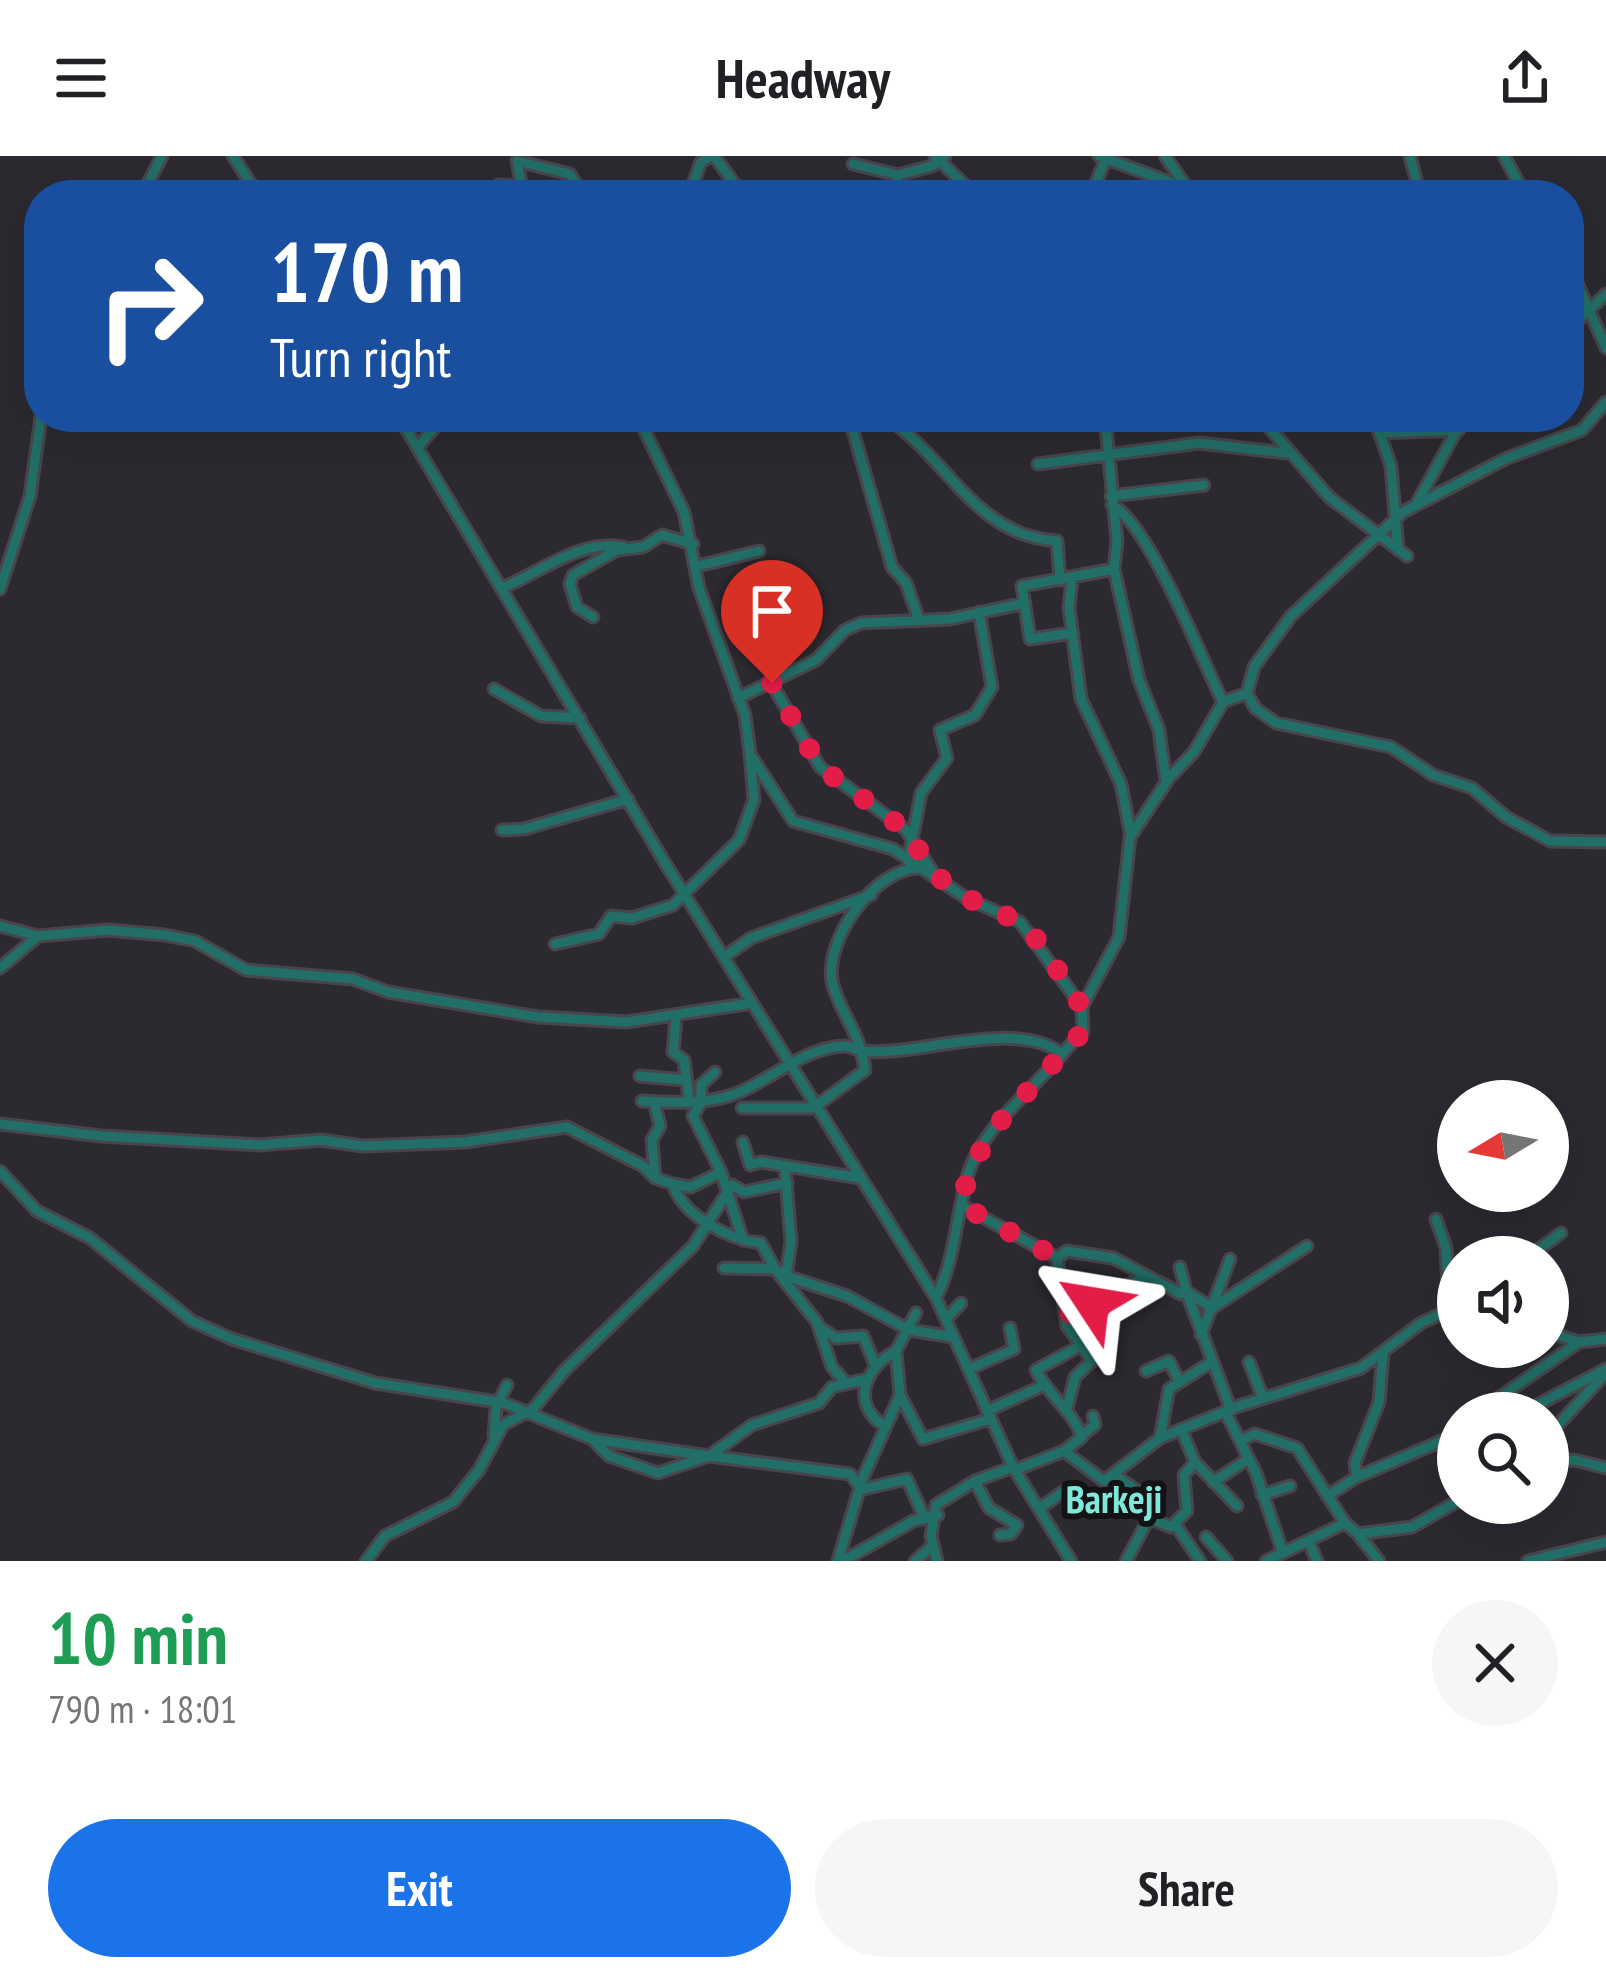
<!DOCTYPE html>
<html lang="en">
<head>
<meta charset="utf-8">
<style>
	body { margin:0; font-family:"PT Sans Narrow",sans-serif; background:#f6f6f6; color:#202124; height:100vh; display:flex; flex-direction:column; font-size:45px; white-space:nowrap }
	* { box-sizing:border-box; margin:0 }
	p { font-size:39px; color:#757577 }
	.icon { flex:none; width:66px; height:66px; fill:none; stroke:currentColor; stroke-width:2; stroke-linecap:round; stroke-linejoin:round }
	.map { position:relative; height:1405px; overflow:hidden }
	.side { display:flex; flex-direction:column; background:#fff; flex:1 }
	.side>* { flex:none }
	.hud { position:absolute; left:24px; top:24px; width:1560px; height:252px; border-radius:48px; box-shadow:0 12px 48px #0002; background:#1a4fa0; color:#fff; overflow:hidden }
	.needle { width:78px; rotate:260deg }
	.controls { position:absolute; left:1437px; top:924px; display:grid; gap:24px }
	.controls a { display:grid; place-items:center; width:132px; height:132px; border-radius:50%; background:#fff; box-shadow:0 12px 48px #0002; font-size:60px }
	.pin { position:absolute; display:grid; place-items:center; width:102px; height:102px; color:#fff; margin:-123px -51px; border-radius:50% 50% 50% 0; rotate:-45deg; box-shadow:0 0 12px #0007 }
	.pin .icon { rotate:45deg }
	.me { position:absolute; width:132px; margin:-66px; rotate:303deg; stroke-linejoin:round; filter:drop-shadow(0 0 9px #0008) }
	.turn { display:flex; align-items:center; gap:42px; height:252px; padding:0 48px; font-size:54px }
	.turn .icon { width:156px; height:156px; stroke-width:2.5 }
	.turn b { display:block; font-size:84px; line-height:102px }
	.round { display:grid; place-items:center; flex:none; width:126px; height:126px; border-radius:63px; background:#f6f6f6 }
	.headline { display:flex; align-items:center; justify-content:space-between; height:204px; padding:0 48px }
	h1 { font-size:72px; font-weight:700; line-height:90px; color:#1e9e55 }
	.cta { display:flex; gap:24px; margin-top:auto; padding:24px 48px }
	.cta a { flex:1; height:138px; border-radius:72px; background:#1a73e8; color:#fff; font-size:48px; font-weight:700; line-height:138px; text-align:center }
	.cta a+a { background:#f6f6f6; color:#202124 }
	header { display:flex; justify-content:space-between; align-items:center; height:156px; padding:0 48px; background:#fff; font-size:54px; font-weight:700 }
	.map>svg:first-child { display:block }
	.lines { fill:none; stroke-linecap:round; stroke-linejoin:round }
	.minor-casing { stroke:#48454c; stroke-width:15 }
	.minor { stroke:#226f67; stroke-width:9 }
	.route { stroke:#e11d48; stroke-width:21; stroke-dasharray:0 37.8 }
	.labels { text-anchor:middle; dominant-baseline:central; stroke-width:12; stroke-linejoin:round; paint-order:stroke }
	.quarter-label { font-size:39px; font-weight:bold; fill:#7fe8db; stroke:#141215 }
</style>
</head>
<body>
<header><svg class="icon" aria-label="menu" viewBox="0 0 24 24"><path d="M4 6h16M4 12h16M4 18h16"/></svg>Headway<svg class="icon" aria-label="share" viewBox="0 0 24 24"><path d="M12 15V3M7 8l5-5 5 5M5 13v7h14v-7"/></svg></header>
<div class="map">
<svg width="1606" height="1405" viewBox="0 0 1606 1405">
	<rect width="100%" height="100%" fill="#2c2930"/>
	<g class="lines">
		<g class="minor-casing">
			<path id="minor" d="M233 0 258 39
				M714 0 743 39
				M935 0 975 39
				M1099 0 1205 39
				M1165 0 1188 33
				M1410 0 1420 39
				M1504 0 1525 39
				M853 8 898 19
				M498 29 521 30
				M142 39 162 0
				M523 39 517 5 570 18 583 39
				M689 39 701 6 711 0
				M896 39 898 19 932 10 945 0
				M1091 39 1106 2
				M1569 109 1606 192
				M1573 169 1606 138
				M399 261 665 707 936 1142 1013 1311 1071 1405
				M638 261 684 356 699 432 745 559 750 598 793 665 893 693 966 742 1020 766 1082 851
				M849 261 892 411 906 427 919 464
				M885 261C948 301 974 380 1057 385L1060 424
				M1023 261H1045
				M1105 261 1117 385 1114 413 1139 524 1159 574 1166 625
				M1260 261 1329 341 1407 400
				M1374 261 1391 310 1398 394
				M1379 277 1459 274
				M418 291 443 261
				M1038 308 1199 287 1286 297
				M1111 340 1204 329
				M1418 345 1464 261
				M1112 349C1149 368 1201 502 1223 546
				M698 410 759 395
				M1072 423 1069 452 1081 543 1121 628 1130 675
				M502 432C541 416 580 383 623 391
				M0 433 30 340 41 261
				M593 461 577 451 570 428 573 419 617 394 643 391 662 379 693 388
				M1073 477 1030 483 1022 430 1114 413
				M772 528 820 611 906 674 934 718
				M494 533 541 560 580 562
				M1247 537 1255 552 1276 567 1391 591 1433 619 1472 632 1506 661 1550 685 1606 686
				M738 542 816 504 845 474 861 467 950 463 1025 447
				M502 674 524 673 628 643
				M908 705 921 637 947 602 940 574 975 559 992 531 979 456
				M0 770 38 780 108 774 165 779 195 785 246 814 353 823 388 836 538 861 627 866 752 847
				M555 788 599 778 611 760 632 762 673 749 739 684 754 644 750 598
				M724 801 751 782 871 739
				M0 812 37 781
				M676 862 673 896 684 904 689 943
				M715 916 701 929V946L693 960 721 1016 743 1084
				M640 920 686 924
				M642 945C674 947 713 949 742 935 775 920 806 892 843 890 851 889 853 893 861 895 914 902 1017 861 1062 898L1083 875 1082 851 1119 781 1130 681 1169 622 1194 596 1223 546 1247 537 1254 511 1291 460 1403 356 1507 302 1582 274 1606 246
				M654 946 660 970 652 984 655 1022 673 1028C682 1059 729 1084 761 1087L775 1113 786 1120 847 1140 909 1174 954 1181
				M816 950 865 914C860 874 838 855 832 825 825 782 875 713 918 712
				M742 952H818
				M0 968 101 980 259 989 321 984 363 990 465 986 567 971 643 1010 655 1022
				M743 986 750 1009 761 1006 860 1022
				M785 1013 791 1086 786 1120
				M0 1015 37 1055 90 1082 192 1165 232 1183 375 1227 504 1247 592 1283 609 1300 658 1317 709 1300 850 1318 860 1331
				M673 1028 691 1031 721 1016
				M961 1049 1057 1102
				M1436 1063 1446 1092 1449 1152
				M1528 1101 1561 1077
				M1180 1111 1186 1135 1212 1152 1307 1090
				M724 1112 775 1113 817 1166 832 1211 846 1227
				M936 1142C956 1101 956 1057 969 1015 984 970 1033 934 1062 898
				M1068 1158 1144 1121
				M946 1163 961 1147
				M819 1171 836 1182 863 1180 874 1206
				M1548 1176 1579 1186
				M1201 1179 1230 1103
				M1249 1206 1263 1242
				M969 1213 1014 1193 1010 1172
				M1146 1215 1169 1205 1179 1225
				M900 1239 923 1283 990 1263
				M1067 1252 1075 1221 1092 1205 1067 1170 1057 1102 1067 1095 1113 1102 1181 1138 1186 1135 1231 1254
				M987 1255 1040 1231
				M1226 1257 1256 1317 1283 1397
				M1477 1257 1579 1186 1606 1183
				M1522 1257 1606 1213
				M884 1270C850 1247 865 1211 896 1195
				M1181 1273 1195 1306 1237 1350
				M494 1279 496 1252 507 1229
				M1082 1279 1095 1269 1093 1260
				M1548 1280 1602 1221
				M1160 1282 1169 1233 1210 1207
				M592 1283 709 1300 752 1269 819 1247 832 1231 867 1223
				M1242 1284 1255 1278 1297 1292 1345 1367 1358 1378 1412 1371 1458 1345
				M1064 1295 1104 1325 1160 1282 1239 1250 1361 1212 1421 1167 1458 1150
				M1548 1305 1575 1304 1606 1312
				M1015 1314 1064 1295 1082 1281C1071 1252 1048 1240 1036 1214L1078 1191
				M1113 1318 1140 1337 1149 1362 1171 1371 1187 1355 1184 1319 1195 1306
				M1357 1321 1355 1307 1379 1246 1383 1198
				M975 1325 989 1352 1017 1369 1011 1378 1000 1379
				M1213 1326 1248 1303
				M859 1334 907 1323 925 1363
				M1262 1339 1290 1330
				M1327 1340 1357 1321 1458 1278
				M1040 1352 1064 1335
				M1175 1368 1200 1405
				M1357 1377 1379 1405
				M1206 1381 1227 1405
				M1309 1386 1317 1405
				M366 1405 385 1380 453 1346 479 1314 503 1269 534 1252 564 1215 693 1090 732 1029 744 1036 787 1027
				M838 1405 862 1324 900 1239 896 1195 916 1157
				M843 1405 913 1365 938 1359
				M915 1405 933 1389
				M937 1405 931 1380 936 1349 975 1325 1013 1311
				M1126 1405 1149 1362
				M1266 1405 1345 1367
				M1528 1405 1606 1386"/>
		</g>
		<use href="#minor" class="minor"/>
	</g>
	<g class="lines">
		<path class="route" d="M772 527 820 611 906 674 934 718 967 742 1020 766 1039 786 1082 851 1083 875 997 969 970 1012 961 1049 1057 1102 1068 1158 1092 1147"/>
	</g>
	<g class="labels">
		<g class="quarter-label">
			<text x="1114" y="1342">Barkeji</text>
		</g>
	</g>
</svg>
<div class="controls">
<a><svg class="needle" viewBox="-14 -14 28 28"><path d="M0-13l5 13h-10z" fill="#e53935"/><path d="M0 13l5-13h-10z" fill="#757577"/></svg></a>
<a><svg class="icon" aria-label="sound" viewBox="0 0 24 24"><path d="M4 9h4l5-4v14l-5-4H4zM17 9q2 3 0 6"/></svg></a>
<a><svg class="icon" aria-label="search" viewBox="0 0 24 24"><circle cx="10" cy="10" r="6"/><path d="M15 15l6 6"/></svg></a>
</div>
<div class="pin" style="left:772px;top:527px;background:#d93025"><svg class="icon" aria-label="arrive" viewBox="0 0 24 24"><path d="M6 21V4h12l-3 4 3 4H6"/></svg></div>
<svg class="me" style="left:1092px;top:1147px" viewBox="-20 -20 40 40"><path d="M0-17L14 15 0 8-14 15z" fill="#e11d48" stroke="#fff" stroke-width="4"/></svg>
<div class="hud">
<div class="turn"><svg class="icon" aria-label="right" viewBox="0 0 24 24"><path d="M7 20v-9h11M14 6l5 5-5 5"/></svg><div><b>170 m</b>Turn right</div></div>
</div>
</div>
<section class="side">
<div class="headline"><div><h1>10 min</h1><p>790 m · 18:01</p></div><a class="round"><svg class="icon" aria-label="close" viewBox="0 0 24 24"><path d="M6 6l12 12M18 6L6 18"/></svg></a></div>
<div class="cta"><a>Exit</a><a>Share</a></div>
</section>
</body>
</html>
